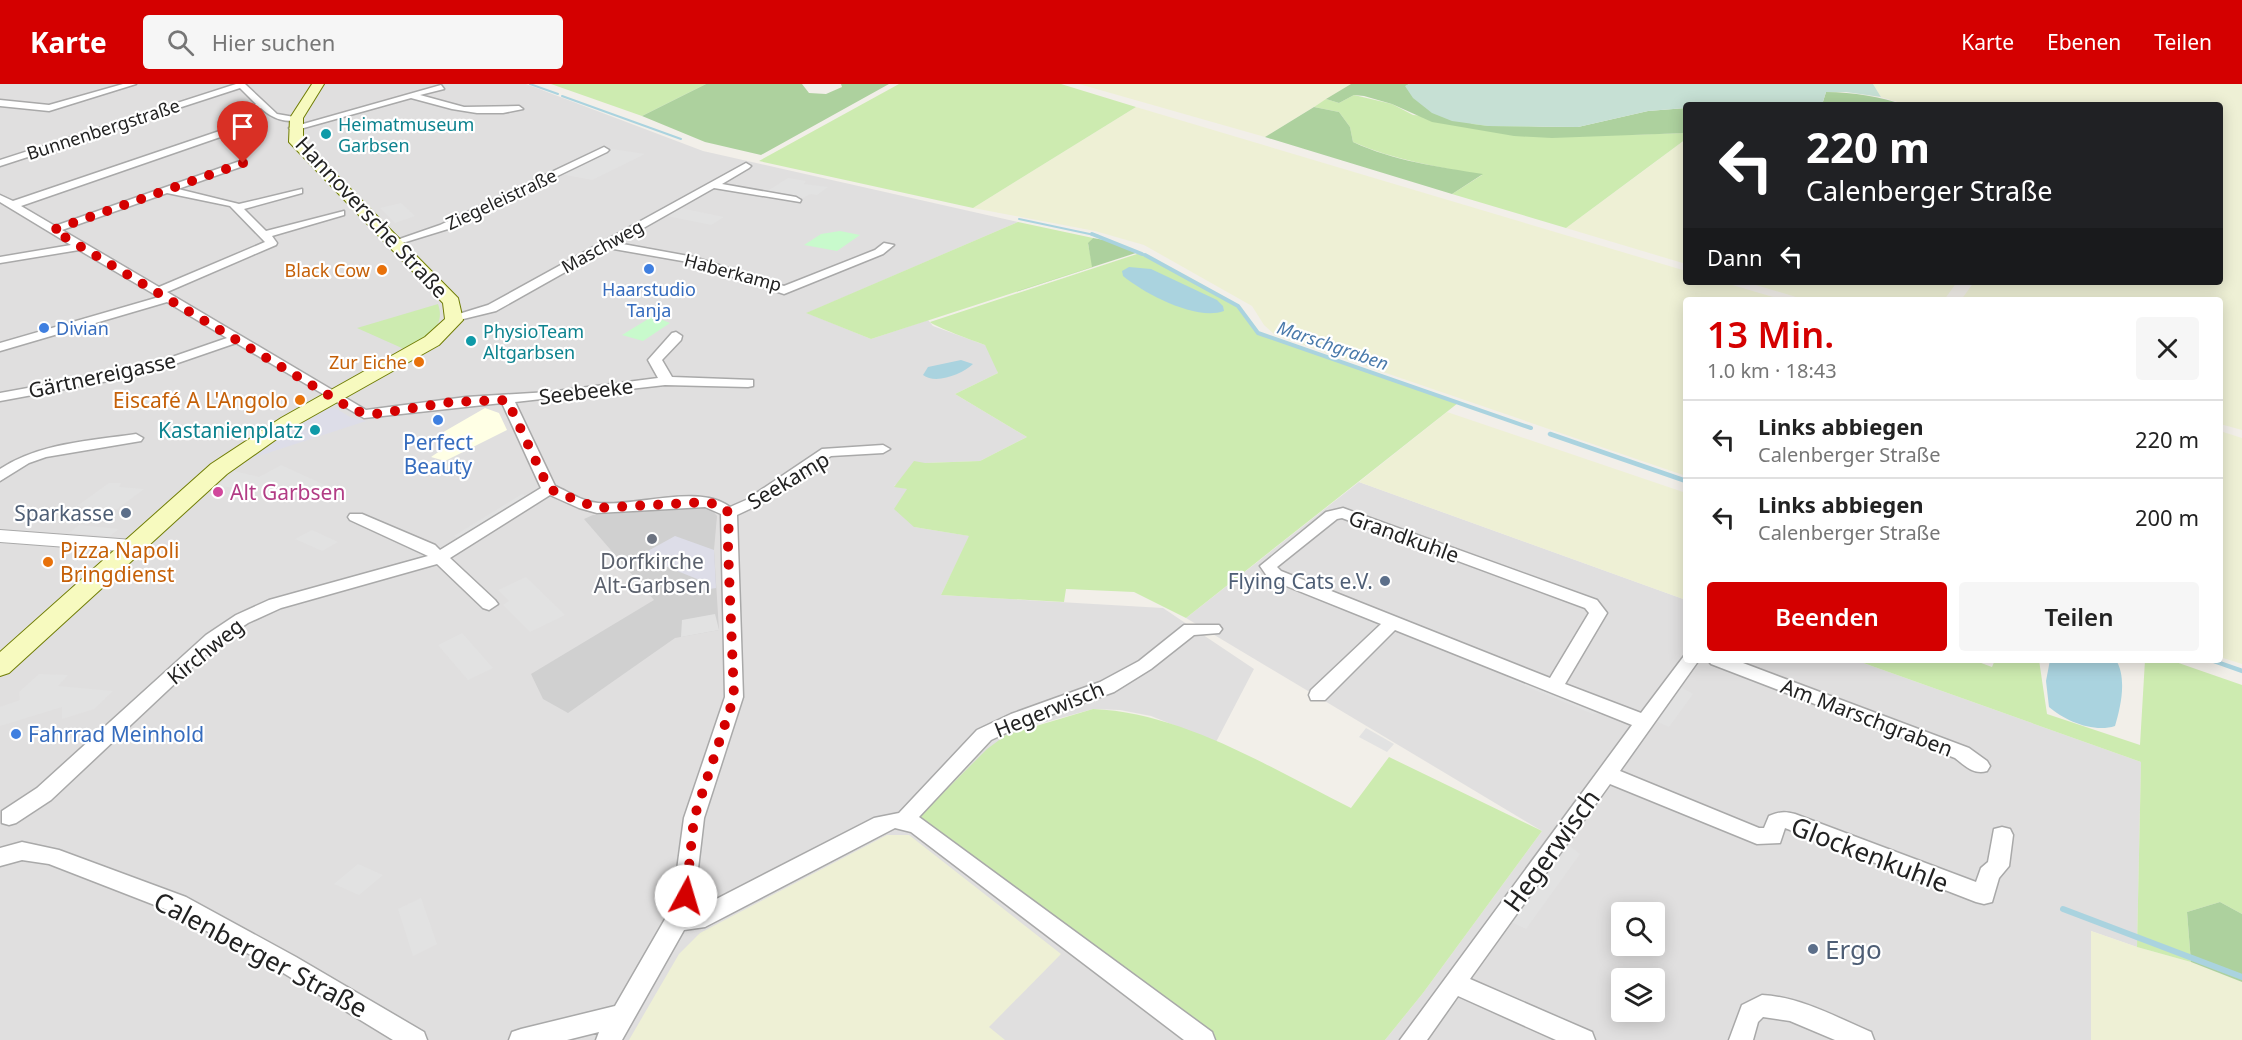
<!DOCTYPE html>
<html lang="de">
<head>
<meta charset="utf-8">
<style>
	body { margin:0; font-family:"Noto Sans",sans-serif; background:#f6f6f6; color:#222; height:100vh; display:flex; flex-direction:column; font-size:22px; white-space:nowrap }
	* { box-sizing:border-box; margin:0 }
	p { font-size:20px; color:#767676 }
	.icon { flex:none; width:33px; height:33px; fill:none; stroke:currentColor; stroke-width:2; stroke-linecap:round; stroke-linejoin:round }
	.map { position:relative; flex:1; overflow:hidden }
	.details { position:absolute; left:1683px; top:213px; width:540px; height:366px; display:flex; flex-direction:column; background:#fff; border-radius:6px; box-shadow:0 3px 15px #0003 }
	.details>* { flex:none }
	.guide { position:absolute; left:1683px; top:18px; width:540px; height:183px; border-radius:6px; box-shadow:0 3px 15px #0003; background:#202124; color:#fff; overflow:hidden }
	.fabs { position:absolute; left:1611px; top:818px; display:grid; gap:12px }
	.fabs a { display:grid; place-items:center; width:54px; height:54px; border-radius:6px; background:#fff; box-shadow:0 3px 15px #0003; font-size:30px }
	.pin { position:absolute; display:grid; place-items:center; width:51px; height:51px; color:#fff; margin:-62px -26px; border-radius:50% 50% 50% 0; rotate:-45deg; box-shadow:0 0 6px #0007 }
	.pin .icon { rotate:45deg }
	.me { position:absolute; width:66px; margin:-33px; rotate:6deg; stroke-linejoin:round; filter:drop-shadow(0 0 4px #0008) }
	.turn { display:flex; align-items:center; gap:21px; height:126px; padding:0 24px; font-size:27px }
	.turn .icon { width:78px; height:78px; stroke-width:2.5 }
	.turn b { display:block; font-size:42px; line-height:51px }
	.then { display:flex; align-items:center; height:57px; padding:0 24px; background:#0003; gap:12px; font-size:22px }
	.round { display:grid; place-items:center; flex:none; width:63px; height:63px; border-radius:6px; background:#f6f6f6 }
	.overview { display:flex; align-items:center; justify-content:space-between; height:102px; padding:0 24px }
	h1 { font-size:36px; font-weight:600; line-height:45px; color:#d40000 }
	.button { display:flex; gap:12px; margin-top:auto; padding:12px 24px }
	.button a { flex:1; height:69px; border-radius:6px; background:#d40000; color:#fff; font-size:24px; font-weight:600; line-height:69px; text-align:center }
	.button a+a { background:#f6f6f6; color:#222 }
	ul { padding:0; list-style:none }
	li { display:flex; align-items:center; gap:18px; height:78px; padding:0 24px; border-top:2px solid #e0e0e0 }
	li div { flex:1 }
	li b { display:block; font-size:22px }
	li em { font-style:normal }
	header { display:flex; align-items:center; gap:36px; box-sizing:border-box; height:84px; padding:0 30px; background:#d40000; color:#fff }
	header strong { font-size:28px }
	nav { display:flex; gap:33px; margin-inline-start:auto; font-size:21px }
	.search { width:420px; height:54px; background:#f6f6f6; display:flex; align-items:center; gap:15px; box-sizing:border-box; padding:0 21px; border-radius:6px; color:#767676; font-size:22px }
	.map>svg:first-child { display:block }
	.residential { fill:#e0dfdf; fill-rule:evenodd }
	.education { fill:#ffffe5 }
	.religious { fill:#d0d0d0 }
	.farmland { fill:#eef0d5 }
	.grass { fill:#cdebb0 }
	.forest { fill:#add19e }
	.wetland { fill:#c6e0d4 }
	.park { fill:#c8facc }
	.parking { fill:#e2e2e2 }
	.plaza { fill:#dddde8 }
	.water { fill:#aad3df }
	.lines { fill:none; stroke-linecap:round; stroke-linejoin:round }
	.stream-far3 { stroke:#aad3df; stroke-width:2 }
	.stream-far2 { stroke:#aad3df; stroke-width:4 }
	.stream-far1 { stroke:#aad3df; stroke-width:4.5 }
	.stream { stroke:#aad3df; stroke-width:6 }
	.minor-casing { stroke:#a9a9a9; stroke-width:3 }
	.tertiary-casing { stroke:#a9a9a9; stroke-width:2 }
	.secondary-casing { stroke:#707d05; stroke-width:2 }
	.minor { fill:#fff; fill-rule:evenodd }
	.tertiary { fill:#fff; fill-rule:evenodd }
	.secondary { fill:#f7fabf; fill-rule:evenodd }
	.route { stroke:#d40000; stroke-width:10; stroke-dasharray:0 18 }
	.culture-dot { fill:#0f9aa8; stroke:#fff; stroke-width:2 }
	.shop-dot { fill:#3f7fe0; stroke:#fff; stroke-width:2 }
	.food-dot { fill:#e8710a; stroke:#fff; stroke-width:2 }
	.hotel-dot { fill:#d1479c; stroke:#fff; stroke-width:2 }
	.service-dot { fill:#5c6f8a; stroke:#fff; stroke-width:2 }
	.worship-dot { fill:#6b7280; stroke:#fff; stroke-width:2 }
	.labels { text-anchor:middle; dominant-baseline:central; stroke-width:4.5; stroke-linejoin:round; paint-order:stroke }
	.far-culture-label { font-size:18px; fill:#0d838f; stroke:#fff; text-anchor:start }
	.far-street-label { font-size:18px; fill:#222; stroke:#fff }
	.far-food-label { font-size:18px; fill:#c56008; stroke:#fff; text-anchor:end }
	.far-shop-label { font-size:18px; fill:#366cbe; stroke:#fff }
	.far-water-label { font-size:18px; font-style:italic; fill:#4a7aab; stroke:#fff }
	.street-label { font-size:21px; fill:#222; stroke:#fff }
	.food-label { font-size:21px; fill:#c56008; stroke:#fff; text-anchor:end }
	.culture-label { font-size:21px; fill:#0d838f; stroke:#fff; text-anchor:end }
	.shop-label { font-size:21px; fill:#366cbe; stroke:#fff }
	.hotel-label { font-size:21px; fill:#b23c85; stroke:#fff; text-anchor:start }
	.service-label { font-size:21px; fill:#4e5e75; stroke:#fff; text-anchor:end }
	.worship-label { font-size:21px; fill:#5b616d; stroke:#fff }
	.near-street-label { font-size:26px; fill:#222; stroke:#fff }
	.near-service-label { font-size:26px; fill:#4e5e75; stroke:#fff; text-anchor:start }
</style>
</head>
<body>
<header>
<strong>Karte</strong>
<div class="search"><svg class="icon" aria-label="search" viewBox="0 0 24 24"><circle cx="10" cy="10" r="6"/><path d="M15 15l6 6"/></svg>Hier suchen</div>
<nav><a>Karte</a><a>Ebenen</a><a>Teilen</a></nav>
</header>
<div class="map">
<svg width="2242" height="956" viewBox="0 0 2242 956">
	<rect width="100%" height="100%" fill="#f2efe9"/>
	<path class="residential" d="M0 0H526L703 67 1018 138 807 229 871 255 928 236 933 242 985 261 994 275 998 289 955 310 1027 353 980 377 925 379 894 402 907 405 914 443 970 452 941 511 1163 524 1254 585 1216 658 1151 632 1120 626 1093 625 1032 642 1202 956H0Z
		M1359 398 1686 516V576H1855L2141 678 2137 863 2091 847V956H1385L1423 909 1542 747 1186 534ZM1622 828H1654V861H1622ZM1622 894H1654V927H1622Z"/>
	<path class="education" d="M485 324 499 329 507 346 445 377 431 373 450 360 433 354Z"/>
	<path class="religious" d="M704 423 712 426 717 432 714 466 719 546 675 554 568 629 543 615 531 590 654 516 584 435 593 431Z"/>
	<path class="farmland" d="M1079 0H1351L1265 53Z
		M1873 0H2242V346L2220 340V216H1961L1974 198H2220V21H1907L1881 13Z
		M1136 23 1686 187V198H1722L1783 216H1686V392L1275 251 1264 241 1252 222 1144 161 1095 147 973 124Z
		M1686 55V180L1566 144 1646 85Z
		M1746 198H1957L1944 216H1806Z
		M1447 328 1686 409V516L1359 398Z
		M2220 347 2242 354V580L2220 573Z
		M887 751H909L1061 870 989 943 1005 956H629L679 870 700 849Z
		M2091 847 2137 863 2191 878 2242 898V956H2091Z"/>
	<path class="grass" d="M551 0H706L642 32Z
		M899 0H1061L1136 23 973 124 759 77Z
		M1354 11 1392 20 1413 31 1624 51 1686 49V55L1566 144 1452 110 1482 91C1438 83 1394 76 1353 58L1350 43 1339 28 1314 23 1326 15 1339 19Z
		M1018 138 1093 154 1088 160 1093 183 871 255 806 229Z
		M1140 169 1238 222 1258 249 1458 319 1186 534 1134 508 1066 505 1064 518 941 511 969 452 914 443 894 425 907 405 894 403 914 377 925 379 980 377 1027 353 955 310 998 289 985 261C977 258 933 242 930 238Z
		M438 220C447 245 423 254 404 265L357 244Z
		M1855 576H1973L1992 583 1995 576H2039L2047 630 2140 661 2145 576H2170L2242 601V830L2220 818 2187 828 2191 878 2137 863 2141 678Z
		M1093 625C1182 628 1272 685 1351 724L1389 673 1542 747 1423 909 1385 956H1202L919 733 987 665 1006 651Z"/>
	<path class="forest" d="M706 0H802L809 9 826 10 842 3 841 0H889L761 71 705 58 642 32Z
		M1351 0H1409L1406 2 1472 40 1488 42 1578 43 1648 27 1686 24V49L1552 54 1514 52 1432 38 1392 20 1364 12 1354 11 1339 19 1326 15Z
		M1826 8C1854 8 1879 13 1906 21H1822Z
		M1314 23 1339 28 1350 43 1353 58C1394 77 1439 83 1483 90L1452 110 1265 53Z
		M1093 154 1115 158 1139 168 928 236 1092 183 1088 159Z
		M2220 818 2242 830V898L2191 878 2187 828Z"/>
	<path class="wetland" d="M1409 0H1873L1881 13 1846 8H1826L1822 21H1686V24L1648 27 1578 43 1488 42 1452 37 1432 29 1413 14 1405 2Z"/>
	<path class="park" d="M840 147 860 151 837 167 804 161 821 150Z
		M653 232 670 239 643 257 622 251Z"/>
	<path class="parking" d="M612 65 645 70 592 96 559 90Z
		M788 94 806 97 804 100 828 103 817 111 810 110 803 114 766 108Z
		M401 119 415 132 395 139 380 124Z
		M680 124 724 133 711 141 666 132Z
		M281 381 327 402 315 412 217 402 234 387 259 393Z
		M109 399H121L119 403 144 405 117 425 77 422Z
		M522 410 529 413 461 455 454 452Z
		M79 441 119 445 110 452 69 449Z
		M312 446 338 458 322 467 295 455Z
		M81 467 95 468 100 478 91 487 64 485 68 482 62 481Z
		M526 493 565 531 530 548 503 521 509 517 498 506Z
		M715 530 719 546 681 553 682 536Z
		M462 549 493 584 468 596 438 561Z
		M39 590 68 591 58 602 113 607 94 625 62 635V623L0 642V623L20 616 19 608Z
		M1506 590 1601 629 1593 630 1511 596Z
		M1681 603 1693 610 1669 643 1656 637Z
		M1366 644 1394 660 1387 668 1359 653Z
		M1567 760 1580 770 1526 845 1511 838Z
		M358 780 383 791 359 811 334 800Z
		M421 814 437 860 413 872 398 825Z"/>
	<path class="plaza" d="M322 325H337L350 333 366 337 246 376Z
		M675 452 714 466 716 504 703 506 702 497 660 480 646 468Z"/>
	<path class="water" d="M1129 183 1151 185 1217 216 1223 222 1224 227C1196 237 1145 210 1123 192L1122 187Z
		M961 276 973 280C962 290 936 301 923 291L928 283Z
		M2050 576H2116C2127 594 2121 622 2115 642 2094 649 2065 637 2049 623L2046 597Z"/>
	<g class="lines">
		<path class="stream-far3" d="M530 0 558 10
			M562 12 681 55
			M1019 135 1099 152"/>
		<path class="stream-far2" d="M1092 150 1142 170
			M1145 171 1238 222 1258 249 1531 344"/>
		<path class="stream-far1" d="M1550 350 1686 397
			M2211 576 2242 587"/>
		<path class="stream" d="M2063 825 2242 893"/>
		<g class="minor-casing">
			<path id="minor" d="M123 0H136L49 27 0 22V16L49 21Z
				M236 0H245L277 30 300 34C288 41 271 34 261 24L257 26 263 34 255 41 21 122 55 142 243 76 246 77V81L178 105 239 120 302 105V109L244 125 266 147 344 127V131L272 152 277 159 276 161 167 208 366 326 466 313 549 308 658 294 648 276 672 249 676 248 682 252 681 256 662 276 672 293 753 296V302L748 303 665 301 515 318 555 402C569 408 583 418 598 419 635 423 699 399 730 423L746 416 822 365 883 361 890 365 883 369 831 372 756 422 737 431 743 613 704 734 693 827 874 734 899 729 977 646 1011 630 1100 598 1139 577 1184 541H1219L1222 545 1219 549 1194 551 1151 585 1114 608 1025 640 991 656 919 733 1212 948 1215 956H1184L911 748 895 744 705 843 684 846 622 956H596L599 948 567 956H509L512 948 521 945 615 922 672 823 684 734 725 613 721 430 705 423 597 429 579 424 550 411 450 474 495 516 498 520 489 526 483 524 437 480 281 524 248 539 218 559 51 716 16 739 9 741 2 739V727L37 704 206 551 236 531 269 516 428 472 350 436 348 433 350 430H362L435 461 440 466 541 404 502 319 364 334 236 259 146 290 0 317V309L143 283 227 254 167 218 0 267V259L159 213 79 166 0 179V173L71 161 0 118V111L13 117 249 37 254 33 248 25 256 20 240 4 0 82V76ZM167 109 230 122 265 158 159 203 62 146Z
				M441 1 444 5 420 11 464 23 519 22 523 25 503 29H477L452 25 411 14 293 47 289 44Z
				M604 63 609 66 607 68 448 145 396 161 391 158 440 141Z
				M746 79 751 82 749 84 722 100 796 113 801 116 800 118 714 104 617 159 694 173 784 202 875 166 884 159 894 161 883 170 784 210 688 178 608 164 496 227 455 237 449 233 488 221Z
				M136 350 143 354 141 357 46 373 29 379 0 397V385C40 359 89 357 136 350Z
				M1343 424 1597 516 1607 529 1565 600 1641 629 1684 572 1686 571V576H1699L1620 687 1759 744H1764L1769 732C1779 728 1784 727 1795 730L1976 798 1981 784 1988 778 1994 745 2002 743 2010 745 2013 751 2009 782 1999 794 1992 818 1984 820 1976 818 1785 744 1780 759 1757 760 1610 700 1470 895 1592 948 1595 956H1556L1458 912 1427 956H1400L1632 641 1395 546 1325 616H1311L1309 611 1311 606 1381 540 1269 495 1260 482 1326 428ZM1342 434 1585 524 1589 529 1550 594 1281 487 1277 483 1337 435Z
				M1708 576H1735L1969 664 1987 677 1990 682 1987 687C1974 691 1965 682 1955 674L1711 580Z
				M22 758 59 766 186 813 296 873 424 948 427 956H393L280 887 170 827 49 780 22 776 0 782V764Z
				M1762 911C1800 913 1836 933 1871 948L1874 956H1835L1790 937 1763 933 1758 938 1753 956H1729L1742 921Z"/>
		</g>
		<g class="tertiary-casing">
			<path id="tertiary" d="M0 446 133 456 140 458 143 462 140 466 133 468 0 458Z"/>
		</g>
		<g class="secondary-casing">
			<path id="secondary" d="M312 0H324L303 34V57L458 214 463 236 439 261 295 342 227 390 9 589 0 592V568L211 380 281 334 425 253 445 235 443 219 289 58 290 34Z"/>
		</g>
		<use href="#minor" class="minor"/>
		<use href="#tertiary" class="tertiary"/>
		<use href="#secondary" class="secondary"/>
	</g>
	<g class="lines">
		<path class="route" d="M243 79 53 146 355 327 375 330 452 318 507 316 549 405 597 424 706 418 722 422 729 429 728 464 734 613 694 734 686 812"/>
	</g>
	<g class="culture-dot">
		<circle cx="326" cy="50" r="6"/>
		<circle cx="471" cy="257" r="6"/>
		<circle cx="315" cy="346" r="6"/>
	</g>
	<g class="shop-dot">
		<circle cx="649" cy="185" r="6"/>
		<circle cx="44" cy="244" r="6"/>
		<circle cx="438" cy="336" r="6"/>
		<circle cx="16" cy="650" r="6"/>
	</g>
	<g class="food-dot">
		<circle cx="382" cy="186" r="6"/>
		<circle cx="419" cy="278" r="6"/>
		<circle cx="300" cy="316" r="6"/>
		<circle cx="48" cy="478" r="6"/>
	</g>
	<circle class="hotel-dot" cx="218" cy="408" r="6"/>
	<g class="service-dot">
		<circle cx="126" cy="429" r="6"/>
		<circle cx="1385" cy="497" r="6"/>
		<circle cx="1813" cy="865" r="6"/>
	</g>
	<circle class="worship-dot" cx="652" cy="455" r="6"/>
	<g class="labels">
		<g class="far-culture-label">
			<text x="338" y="40">Heimatmuseum<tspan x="338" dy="21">Garbsen</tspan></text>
			<text x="483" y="247">PhysioTeam<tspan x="483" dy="21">Altgarbsen</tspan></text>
		</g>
		<g class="far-street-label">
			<text transform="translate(103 45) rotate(-18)">Bunnenbergstraße</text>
			<text transform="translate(501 115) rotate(-25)">Ziegeleistraße</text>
			<text transform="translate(602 162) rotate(-29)">Maschweg</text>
			<text transform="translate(733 188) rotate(15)">Haberkamp</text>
		</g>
		<g class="far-food-label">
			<text x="370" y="186">Black Cow</text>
			<text x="407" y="278">Zur Eiche</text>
		</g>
		<g class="far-shop-label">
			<text x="649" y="205">Haarstudio<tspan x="649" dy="21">Tanja</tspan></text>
			<text x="56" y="244" text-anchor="start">Divian</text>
		</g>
		<g class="far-water-label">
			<text transform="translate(1333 261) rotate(19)">Marschgraben</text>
		</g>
		<g class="street-label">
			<text transform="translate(372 133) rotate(47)">Hannoversche Straße</text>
			<text transform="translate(102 291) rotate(-12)">Gärtnereigasse</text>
			<text transform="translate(586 307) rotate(-7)">Seebeeke</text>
			<text transform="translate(788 396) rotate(-31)">Seekamp</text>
			<text transform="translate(1404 452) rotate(20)">Grandkuhle</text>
			<text transform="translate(205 567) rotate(-39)">Kirchweg</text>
			<text transform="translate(1049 625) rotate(-22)">Hegerwisch</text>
			<text transform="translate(1867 633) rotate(21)">Am Marschgraben</text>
		</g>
		<g class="food-label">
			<text x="288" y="316">Eiscafé A L'Angolo</text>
			<text x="60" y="466" text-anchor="start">Pizza Napoli<tspan x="60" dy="24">Bringdienst</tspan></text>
		</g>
		<g class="culture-label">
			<text x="303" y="346">Kastanienplatz</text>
		</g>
		<g class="shop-label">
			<text x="438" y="358">Perfect<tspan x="438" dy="24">Beauty</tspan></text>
			<text x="28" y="650" text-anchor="start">Fahrrad Meinhold</text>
		</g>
		<g class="hotel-label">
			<text x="230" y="408">Alt Garbsen</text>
		</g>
		<g class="service-label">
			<text x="114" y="429">Sparkasse</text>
			<text x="1373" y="497">Flying Cats e.V.</text>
		</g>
		<g class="worship-label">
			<text x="652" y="477">Dorfkirche<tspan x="652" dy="24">Alt-Garbsen</tspan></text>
		</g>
		<g class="near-street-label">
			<text transform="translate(1551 766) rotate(-54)">Hegerwisch</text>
			<text transform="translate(1870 770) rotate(21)">Glockenkuhle</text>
			<text transform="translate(261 870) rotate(28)">Calenberger Straße</text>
		</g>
		<g class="near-service-label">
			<text x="1825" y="865">Ergo</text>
		</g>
	</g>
</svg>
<div class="fabs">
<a><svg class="icon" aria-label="search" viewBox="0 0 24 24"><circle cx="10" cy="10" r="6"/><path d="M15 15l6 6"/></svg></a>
<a><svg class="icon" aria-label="layers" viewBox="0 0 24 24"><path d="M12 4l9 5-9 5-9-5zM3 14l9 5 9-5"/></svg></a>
</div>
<div class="pin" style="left:243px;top:79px;background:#d93025"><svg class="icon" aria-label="arrive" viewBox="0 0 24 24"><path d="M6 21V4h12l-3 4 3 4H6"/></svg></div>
<svg class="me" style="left:686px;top:812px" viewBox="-20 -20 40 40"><circle r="19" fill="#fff"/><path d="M0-13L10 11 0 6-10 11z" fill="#d40000"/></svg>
<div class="guide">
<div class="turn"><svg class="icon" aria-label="left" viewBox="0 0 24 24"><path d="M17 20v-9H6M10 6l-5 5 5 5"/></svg><div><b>220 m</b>Calenberger Straße</div></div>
<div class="then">Dann<svg class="icon" aria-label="left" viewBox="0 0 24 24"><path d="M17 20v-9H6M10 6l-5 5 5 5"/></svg></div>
</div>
<section class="details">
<div class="overview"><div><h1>13 Min.</h1><p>1.0 km · 18:43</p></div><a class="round"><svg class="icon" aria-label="close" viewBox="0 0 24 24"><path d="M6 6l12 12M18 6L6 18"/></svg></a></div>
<ul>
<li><svg class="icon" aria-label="left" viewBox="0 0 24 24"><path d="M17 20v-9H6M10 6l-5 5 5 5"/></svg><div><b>Links abbiegen</b><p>Calenberger Straße</p></div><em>220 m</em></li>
<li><svg class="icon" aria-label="left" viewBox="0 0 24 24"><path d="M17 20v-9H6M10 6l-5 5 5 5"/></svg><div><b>Links abbiegen</b><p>Calenberger Straße</p></div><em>200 m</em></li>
</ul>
<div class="button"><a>Beenden</a><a>Teilen</a></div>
</section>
</div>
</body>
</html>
